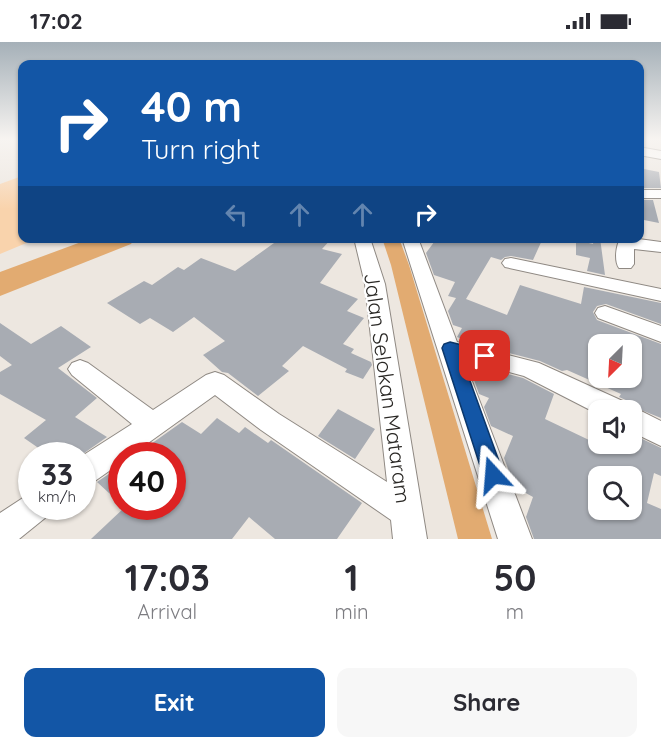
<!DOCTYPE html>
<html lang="en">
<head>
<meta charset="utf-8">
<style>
	body { margin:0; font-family:Quicksand,sans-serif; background:#f7f7f7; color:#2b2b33; height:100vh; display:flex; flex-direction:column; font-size:22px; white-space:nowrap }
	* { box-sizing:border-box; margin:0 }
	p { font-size:20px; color:#7c7c81 }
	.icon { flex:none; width:33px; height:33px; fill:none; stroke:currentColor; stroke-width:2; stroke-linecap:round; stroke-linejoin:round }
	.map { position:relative; height:497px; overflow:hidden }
	.details { display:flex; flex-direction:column; background:#fff; flex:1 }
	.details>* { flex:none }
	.top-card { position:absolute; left:18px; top:18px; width:626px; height:183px; border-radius:12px; box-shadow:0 2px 4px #0004; background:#1356a6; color:#fff; overflow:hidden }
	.needle { width:39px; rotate:204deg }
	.tools { position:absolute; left:588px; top:292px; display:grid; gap:12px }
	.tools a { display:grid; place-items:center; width:54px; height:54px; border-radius:12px; background:#fff; box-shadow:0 2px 4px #0004; font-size:30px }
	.speed { position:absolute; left:18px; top:400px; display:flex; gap:12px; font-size:30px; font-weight:700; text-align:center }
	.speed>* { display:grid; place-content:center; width:78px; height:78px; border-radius:50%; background:#fff; box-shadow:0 2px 4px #0004; line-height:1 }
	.speed small { font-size:15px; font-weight:400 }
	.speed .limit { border:9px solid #d22; background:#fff; color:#111 }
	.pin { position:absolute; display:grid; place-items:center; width:51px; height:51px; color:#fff; margin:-26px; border-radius:12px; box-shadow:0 3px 9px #0006 }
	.me { position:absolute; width:66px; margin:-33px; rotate:341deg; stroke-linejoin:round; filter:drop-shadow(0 0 4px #0008) }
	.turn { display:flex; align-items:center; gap:21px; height:126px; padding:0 24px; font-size:27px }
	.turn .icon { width:78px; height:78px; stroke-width:2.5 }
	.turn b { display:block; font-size:42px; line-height:51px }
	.lanes { display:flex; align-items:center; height:57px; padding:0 24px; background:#0003; justify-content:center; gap:30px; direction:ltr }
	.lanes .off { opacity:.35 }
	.eta { display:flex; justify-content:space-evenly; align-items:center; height:102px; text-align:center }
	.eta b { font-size:36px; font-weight:800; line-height:42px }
	.primary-button { display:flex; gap:12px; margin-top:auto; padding:12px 24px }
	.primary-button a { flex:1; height:69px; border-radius:12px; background:#1356a6; color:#fff; font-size:24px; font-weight:800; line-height:69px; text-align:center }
	.primary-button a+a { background:#f7f7f7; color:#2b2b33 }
	.status { display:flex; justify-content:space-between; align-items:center; height:42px; padding:0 30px; background:#fff; direction:ltr }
	.status svg { height:16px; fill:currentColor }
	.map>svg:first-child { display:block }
	.green { fill:#f9d3ac }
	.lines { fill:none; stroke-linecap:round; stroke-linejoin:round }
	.canal { fill:#e2ab71; fill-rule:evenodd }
	.river { fill:#e2ab71; fill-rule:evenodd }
	.building { fill:#a8acb3; fill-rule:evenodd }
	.minor-casing { stroke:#8f8983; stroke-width:2 }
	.minor { fill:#fff; fill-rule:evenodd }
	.route { fill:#1356a6; stroke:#0c386c; stroke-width:1.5 }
	.labels { text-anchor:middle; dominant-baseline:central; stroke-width:4.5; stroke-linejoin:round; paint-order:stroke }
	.near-street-label { font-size:21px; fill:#2a2825; stroke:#fff }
</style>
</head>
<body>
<div class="status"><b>17:02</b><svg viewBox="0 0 49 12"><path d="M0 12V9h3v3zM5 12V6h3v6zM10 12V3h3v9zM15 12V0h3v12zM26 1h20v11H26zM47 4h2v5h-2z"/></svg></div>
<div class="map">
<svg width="661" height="497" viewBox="0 0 661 497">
	<rect width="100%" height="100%" fill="#ede7e0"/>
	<path class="green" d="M22 134V196L36 197 0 212V142Z"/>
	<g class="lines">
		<path class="canal" d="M382 196H399L409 223 492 497H458L391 223Z"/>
		<path class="river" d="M92 196H135L131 202 0 254V230Z"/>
	</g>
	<path class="building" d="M639 126 659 130 661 146H639Z
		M639 158H653L659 181 639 177Z
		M281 196H332L322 207 342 212 320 241 358 257 347 269 364 276 343 302 354 307 351 311 371 320 372 323 363 337 345 330 347 327 303 304 282 324 289 329 258 354 228 331 222 330 203 313 225 299 194 275 173 290 150 276 140 282 107 261 144 239 152 243 178 225 184 228 201 216 235 229Z
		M437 196H543L533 218 511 214 505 215 501 218 491 215 466 257 507 273 520 243 581 262 584 245 661 261V282L606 262 597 264 593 270 597 278 661 302V376L631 364 628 359 619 355 621 352 567 328 562 329 540 319 475 302 457 295 462 286 453 283 448 269 456 256 448 254 455 240 434 233 426 211ZM598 303H632V336H598Z
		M594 196H600L605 233 587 229 590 216 576 213V198L593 202Z
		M0 281 31 302 61 284 91 305 58 326 97 356 75 375 107 395 80 414H50L24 396 46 378 0 352V330L12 323 0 314Z
		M479 324 523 336 554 352 545 377 610 408 612 402H632V392L661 406V434L654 431 647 461 661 467V497H534L526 475 533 455 515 445 504 416 513 394 491 384 484 365 489 356 479 352 473 335ZM598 435H632V468H598Z
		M338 367 375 387 355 417 318 394Z
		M217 376 239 391 245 385 268 401 271 398 362 461 337 497H275L249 475 232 497H91L125 465H172V414H134L182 380 201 392Z
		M122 423V463L97 440Z"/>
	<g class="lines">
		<g class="minor-casing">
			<path id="minor" d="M639 105 661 109V117L639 113Z
				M639 148H661V156H639Z
				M354 196H370L385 242 427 497H393L391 478 261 388 215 353 130 414H122V420L92 441 82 445V414L132 382 72 333 68 327 72 321 80 318 88 321 153 368 206 333 215 330 224 333 279 372 387 440 365 242Z
				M402 196H418L457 300 539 321 627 361 630 366 641 369 661 379V404L632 390V369H598V372L524 334 464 318 532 497H498Z
				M631 196 661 200V210L634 207V222L631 226H619C614 219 616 204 620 197Z
				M511 216 661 247V259L505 225 502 221 505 217Z
				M605 264 661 284V300L598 276 595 271 598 266Z
				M32 450V465H50L45 476 19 497H0V471Z"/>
		</g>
		<use href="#minor" class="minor"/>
	</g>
	<linearGradient id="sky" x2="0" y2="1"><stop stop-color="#a5b0b8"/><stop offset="0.58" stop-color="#f7f4f1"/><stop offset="1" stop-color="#f7f4f1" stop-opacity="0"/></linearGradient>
	<rect width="661" height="167" fill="url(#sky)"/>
	<path class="route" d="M450 300 490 310 493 314 490 318 485 320 461 314 504 433 501 440 493 443 486 440 483 433 442 306 444 302Z"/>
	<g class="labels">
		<g class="near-street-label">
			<text transform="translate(388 346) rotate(82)">Jalan Selokan Mataram</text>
		</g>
	</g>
</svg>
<div class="tools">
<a><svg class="needle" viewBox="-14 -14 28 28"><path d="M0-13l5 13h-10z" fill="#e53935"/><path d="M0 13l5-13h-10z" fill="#7c7c81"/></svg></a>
<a><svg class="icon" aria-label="sound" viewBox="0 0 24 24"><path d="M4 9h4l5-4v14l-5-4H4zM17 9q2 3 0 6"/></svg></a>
<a><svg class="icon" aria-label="search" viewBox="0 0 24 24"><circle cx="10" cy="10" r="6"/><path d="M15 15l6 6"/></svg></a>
</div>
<div class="speed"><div>33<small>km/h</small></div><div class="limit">40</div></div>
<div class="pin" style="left:485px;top:314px;background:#d93025"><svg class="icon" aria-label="arrive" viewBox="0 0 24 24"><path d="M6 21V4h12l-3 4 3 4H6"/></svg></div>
<svg class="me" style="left:493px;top:433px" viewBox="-20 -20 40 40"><path d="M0-17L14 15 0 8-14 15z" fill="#1356a6" stroke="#fff" stroke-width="4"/></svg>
<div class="top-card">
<div class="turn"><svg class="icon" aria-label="right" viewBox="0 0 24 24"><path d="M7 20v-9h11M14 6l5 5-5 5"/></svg><div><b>40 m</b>Turn right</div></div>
<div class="lanes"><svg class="icon off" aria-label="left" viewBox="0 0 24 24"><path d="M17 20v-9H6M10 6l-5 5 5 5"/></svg><svg class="icon off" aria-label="ahead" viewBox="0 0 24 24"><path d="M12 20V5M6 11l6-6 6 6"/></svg><svg class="icon off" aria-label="ahead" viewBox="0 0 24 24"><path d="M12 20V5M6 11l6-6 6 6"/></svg><svg class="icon" aria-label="right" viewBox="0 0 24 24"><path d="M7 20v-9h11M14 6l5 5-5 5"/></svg></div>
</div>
</div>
<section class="details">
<div class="eta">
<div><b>17:03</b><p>Arrival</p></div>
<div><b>1</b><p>min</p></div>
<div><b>50</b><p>m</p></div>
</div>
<div class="primary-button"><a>Exit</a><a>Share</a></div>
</section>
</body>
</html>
